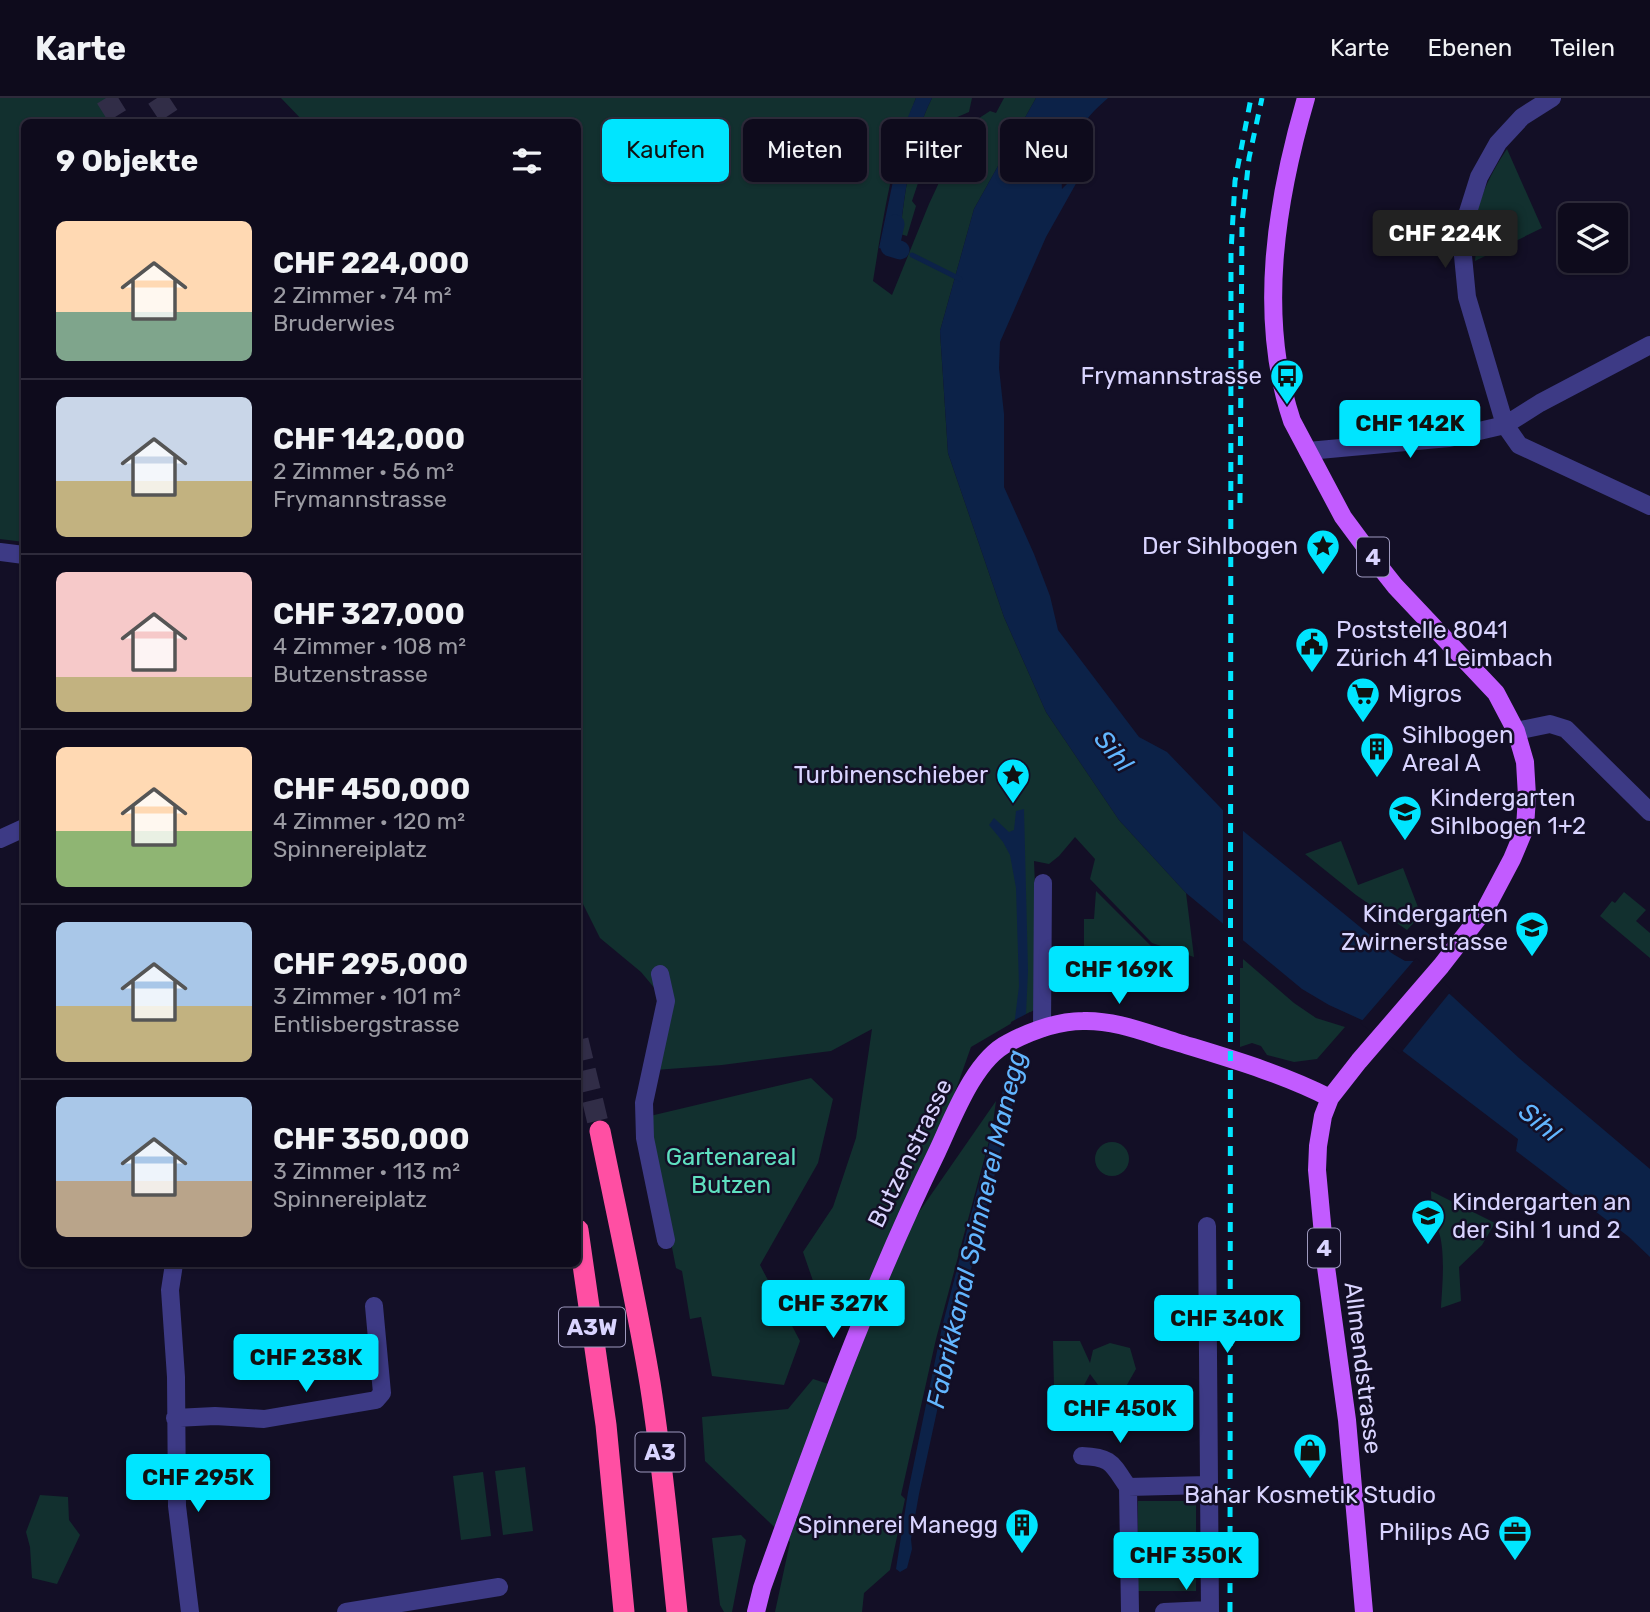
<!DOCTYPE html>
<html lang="de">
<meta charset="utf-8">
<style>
:root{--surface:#0e0b1c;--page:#171425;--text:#f1f3f6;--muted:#9b9ba3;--line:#2e2b3b;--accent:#00e5ff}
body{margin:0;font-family:Rubik,sans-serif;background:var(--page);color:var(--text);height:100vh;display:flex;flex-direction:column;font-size:26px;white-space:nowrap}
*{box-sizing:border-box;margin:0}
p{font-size:23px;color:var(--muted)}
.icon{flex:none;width:38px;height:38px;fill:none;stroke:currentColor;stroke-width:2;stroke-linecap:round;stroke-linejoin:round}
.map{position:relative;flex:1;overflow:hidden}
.drawer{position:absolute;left:21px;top:21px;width:560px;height:1148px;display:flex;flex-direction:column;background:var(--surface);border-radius:10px;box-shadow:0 2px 5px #0004,0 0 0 2px var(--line)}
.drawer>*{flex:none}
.hud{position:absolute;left:602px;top:21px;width:665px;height:63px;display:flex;gap:14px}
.tools{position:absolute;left:1558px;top:105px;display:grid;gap:14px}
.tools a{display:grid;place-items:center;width:70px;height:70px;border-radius:10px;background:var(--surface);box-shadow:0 2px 5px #0004,0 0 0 2px var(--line);font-size:35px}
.price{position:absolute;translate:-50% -60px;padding:0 16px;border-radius:7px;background:var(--accent);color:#111;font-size:23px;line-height:46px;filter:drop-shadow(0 2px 4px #0008)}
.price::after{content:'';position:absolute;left:50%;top:42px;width:21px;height:16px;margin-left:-10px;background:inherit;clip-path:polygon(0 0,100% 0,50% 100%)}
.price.current{background:#222;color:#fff}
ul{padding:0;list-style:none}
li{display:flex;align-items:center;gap:21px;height:175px;padding:0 35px}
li+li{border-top:2px solid var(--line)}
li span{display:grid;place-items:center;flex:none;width:196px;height:140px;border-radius:10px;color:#555}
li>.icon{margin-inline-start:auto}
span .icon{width:84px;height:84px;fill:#fffc;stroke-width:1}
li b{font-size:30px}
h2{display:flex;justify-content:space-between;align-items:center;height:84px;padding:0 35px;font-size:30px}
.tag{padding:0 24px;border-radius:10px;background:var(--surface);box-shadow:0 2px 5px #0004,0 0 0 2px var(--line);font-size:24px;line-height:63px}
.tag.current{background:var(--accent);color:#111}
header{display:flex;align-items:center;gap:42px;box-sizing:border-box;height:98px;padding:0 35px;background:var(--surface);border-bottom:2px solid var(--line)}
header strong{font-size:33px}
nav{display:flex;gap:38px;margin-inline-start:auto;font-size:24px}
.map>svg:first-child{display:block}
</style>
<header>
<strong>Karte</strong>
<nav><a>Karte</a><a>Ebenen</a><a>Teilen</a></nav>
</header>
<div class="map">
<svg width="1650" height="1514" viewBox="0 0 1650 1514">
<rect width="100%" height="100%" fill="#130f26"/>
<path fill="#12302f" d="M0,0h110l2,24h-88v420l-24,-3z
M281,0h635c-24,58 -33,122 -43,183l19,14 37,-91 28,-60 10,-18 23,-15 6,2 8,-15h32l-62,111 -34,122 8,122 56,164 42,95 73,108 67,73 8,64 -42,-14 -62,-64 5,-20 -20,-22 -16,19 -10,8 -15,-3 5,125 -5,24 -63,37 -17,48 -95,208 -39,-2 -17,-49 30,-45 23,-69 16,-109 -41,22 -109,14 -67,5 12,-67 -26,-31 -41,-34 -22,-44v-772h-274z
M932,0h40l-3,14 -21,9 -23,41 -13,39 4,5 -9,30 -7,-2c5,-43 12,-97 32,-136z
M1507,51l35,79 -67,33 2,-22 -5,-1c3,-32 17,-63 35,-89z
M1341,743l17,44 45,-17 18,47 -14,15 -51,-35 -51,-41z
M1096,793l83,83 -7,7 -88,-28v-34h10z
M1624,794l22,18 -10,11 14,12v25l-50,-42 12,-15 3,2z
M1243,861l51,44 22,15 29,9 -28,32 -23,3 -27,-7 -6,-9 -9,-3 -12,4v-79h3z
M811,980l22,21 -15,64 -58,102 40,76 -16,44 -72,-9 -11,-59 -11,2 -8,-48 -6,-3 -20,-103 -6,-49z
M996,1003l-4,29 -56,209 -35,156 4,4 -15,71 -26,23 -2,19h-87l15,-70 -85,-81 -3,-44 86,-8 25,-30 25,8 72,-162z
M1095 1061a17 17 0 1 1 34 0a17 17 0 1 1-34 0Z
M1431,1093l64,32 -13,22 -23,22 2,34 -20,7c1,-22 7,-73 -9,-88z
M1053,1243h27l10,22 3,-13 17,-7 20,5 6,21 -12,21 -10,6 -10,-3 -14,-19 -9,17 -18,5 -9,-8z
M525,1369l8,64 -30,4 -8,-64z
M483,1374l8,64 -30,4 -8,-64z
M40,1397l28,2 1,23 11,15 -23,49 -25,-6 -2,-31 -4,-15z
M1138,1403h58v90h-58z
M741,1437l5,5 -14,72h-8l-4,-7 -8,-67z"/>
<path fill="#0c2248" d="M916,0h16c-20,39 -27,93 -32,136h-4l-3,18 -14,-4 26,-124z
M1036,0h72c-27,23 -49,54 -46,91l25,-25 -41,73 -46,105 -1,26 5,46v73l30,67 16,42 8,34 81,107 28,15 75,78 151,124 12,7h9l105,97 131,111v88l-21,-20 -113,-86 2,-12 -156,-119 -33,-15 -27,-16 -116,-96 -67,-73 -73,-108 -42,-95 -56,-164 -8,-122 34,-122z
M1024,711l4,162 -4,86 -79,317 -26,120 -8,45 1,10 -5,19 -7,4 -4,-3 12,-77 34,-165 67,-260 10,-81 -3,-98 -6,-33 -7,-13 -14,-17 5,-7 15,14 5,-2 2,-19z"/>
<path fill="#130f26" d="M1223,707l20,20v119l-20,-16z
M1416,860l36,32 -52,64 -40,-31z
M1030,914l-2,40 -22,11 5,-41z"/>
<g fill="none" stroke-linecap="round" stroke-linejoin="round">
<path stroke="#0c2248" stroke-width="5" d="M912,157l48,24"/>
<path stroke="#0c2248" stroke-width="19" d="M895,126l-5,23 10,3"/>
<path stroke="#312d47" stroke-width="21" stroke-dasharray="21 10" stroke-linecap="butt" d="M106,0l15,24
M157,0l16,24
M578,942l22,91"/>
<path stroke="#3d3a85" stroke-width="18" d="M1552,0l-30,19 -24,26 -19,34 -11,35 -5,44 4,41 38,128 14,20 131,61
M1308,353l141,-13 56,-13 35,-22 110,-58
M0,454l24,3
M1516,633l34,-7 16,5 84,83
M0,741l24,-11
M660,876l6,27 -22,102 1,35 21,102
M1042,930l1,-145
M1207,1128l3,386
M174,1166l-4,26 6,87 1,129 13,106
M175,1320l40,-2 49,3 112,-19 6,-7 -8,-87
M1082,1358c30,1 30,8 46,31
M346,1514l153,-25
M1130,1514l-2,-125 80,-2
M1164,1514l45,-2"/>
<path stroke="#c25bff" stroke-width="18" d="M1306,0c-30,103 -49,219 -14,323l51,96 37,50 15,19 101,107 20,38 9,31 2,34 -2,32 -13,31 -26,49 -45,58 -82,95 -29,37 -7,18 -5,30 -1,24 9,97 21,153 17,192
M756,1514l6,-24c53,-148 106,-295 175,-436 16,-34 37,-92 71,-109 23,-12 49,-22 75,-22 32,-1 63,12 93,21 52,16 105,31 154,56"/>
<path stroke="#ff4fa3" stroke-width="21" d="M600,1033c17,84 36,168 50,252 12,76 19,153 27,229
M578,1132l28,195 18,187"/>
<path stroke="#00e5ff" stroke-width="5" stroke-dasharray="10 9" stroke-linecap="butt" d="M1240,405l2,-280 7,-65 13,-60
M1230,1514l1,-1360 4,-71 16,-83"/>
</g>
<defs>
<g id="bus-pin" transform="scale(1.75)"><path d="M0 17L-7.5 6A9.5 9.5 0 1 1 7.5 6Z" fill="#00e5ff" stroke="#130f26"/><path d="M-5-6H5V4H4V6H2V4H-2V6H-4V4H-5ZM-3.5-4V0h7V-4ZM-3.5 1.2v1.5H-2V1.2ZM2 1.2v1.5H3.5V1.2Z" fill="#111"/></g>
<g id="sight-pin" transform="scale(1.75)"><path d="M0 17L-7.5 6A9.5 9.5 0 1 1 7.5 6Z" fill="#00e5ff" stroke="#130f26"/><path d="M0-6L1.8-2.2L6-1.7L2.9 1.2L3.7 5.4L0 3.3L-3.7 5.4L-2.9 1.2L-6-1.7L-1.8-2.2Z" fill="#111"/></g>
<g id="civic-pin" transform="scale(1.75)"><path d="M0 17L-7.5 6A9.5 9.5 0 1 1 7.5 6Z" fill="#00e5ff" stroke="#130f26"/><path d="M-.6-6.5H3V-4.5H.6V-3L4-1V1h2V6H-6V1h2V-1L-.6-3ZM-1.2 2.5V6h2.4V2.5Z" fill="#111"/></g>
<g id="supermarket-pin" transform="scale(1.75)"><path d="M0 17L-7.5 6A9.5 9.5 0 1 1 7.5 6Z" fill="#00e5ff" stroke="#130f26"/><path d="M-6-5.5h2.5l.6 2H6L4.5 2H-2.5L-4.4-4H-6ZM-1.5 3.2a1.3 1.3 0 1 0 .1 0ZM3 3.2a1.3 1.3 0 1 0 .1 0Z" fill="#111"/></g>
<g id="building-pin" transform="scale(1.75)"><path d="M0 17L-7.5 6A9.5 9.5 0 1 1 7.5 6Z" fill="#00e5ff" stroke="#130f26"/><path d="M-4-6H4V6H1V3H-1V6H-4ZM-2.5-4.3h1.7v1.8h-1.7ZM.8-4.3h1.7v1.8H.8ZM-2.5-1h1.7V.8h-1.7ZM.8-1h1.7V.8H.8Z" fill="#111"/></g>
<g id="school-pin" transform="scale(1.75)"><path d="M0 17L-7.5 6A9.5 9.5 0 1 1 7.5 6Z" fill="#00e5ff" stroke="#130f26"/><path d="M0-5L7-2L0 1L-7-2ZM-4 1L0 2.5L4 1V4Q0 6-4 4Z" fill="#111"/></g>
<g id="shop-pin" transform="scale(1.75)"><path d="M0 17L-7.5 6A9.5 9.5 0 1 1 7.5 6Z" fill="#00e5ff" stroke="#130f26"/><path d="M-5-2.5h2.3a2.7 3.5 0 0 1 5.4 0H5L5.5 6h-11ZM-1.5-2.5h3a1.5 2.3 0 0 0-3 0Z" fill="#111"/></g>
<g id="office-pin" transform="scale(1.75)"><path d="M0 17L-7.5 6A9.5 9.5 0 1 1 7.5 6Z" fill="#00e5ff" stroke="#130f26"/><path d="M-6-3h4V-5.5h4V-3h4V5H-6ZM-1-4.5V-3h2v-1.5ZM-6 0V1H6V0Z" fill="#111"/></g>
</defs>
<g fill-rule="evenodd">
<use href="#bus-pin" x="1287" y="278"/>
<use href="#sight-pin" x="1323" y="448"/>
<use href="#civic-pin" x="1312" y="546"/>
<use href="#supermarket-pin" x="1363" y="596"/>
<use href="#building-pin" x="1377" y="651"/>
<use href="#sight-pin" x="1013" y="677"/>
<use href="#school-pin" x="1405" y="714"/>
<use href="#school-pin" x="1532" y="830"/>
<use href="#school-pin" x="1428" y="1118"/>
<use href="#shop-pin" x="1310" y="1352"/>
<use href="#building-pin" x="1022" y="1427"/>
<use href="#office-pin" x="1515" y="1434"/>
</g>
<g text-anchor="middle" stroke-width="5" stroke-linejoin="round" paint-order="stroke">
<g fill="#130f26" stroke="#9e99be" stroke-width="2">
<rect x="1357" y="439.5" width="32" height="39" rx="5"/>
<rect x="1308" y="1130.5" width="32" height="39" rx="5"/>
<rect x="559" y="1209.5" width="66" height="39" rx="5"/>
<rect x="635.5" y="1334.5" width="49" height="39" rx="5"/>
</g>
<g font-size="23" font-weight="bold" fill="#d9d4ff">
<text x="1373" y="467">4</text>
<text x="1324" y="1158">4</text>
<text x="592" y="1237">A3W</text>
<text x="660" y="1362">A3</text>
</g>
<g font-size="24" fill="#d9d4ff" stroke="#130f26" text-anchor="end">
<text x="1262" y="286">Frymannstrasse</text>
<text x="1298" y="456">Der Sihlbogen</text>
<text x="1336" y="540" text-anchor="start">Poststelle 8041<tspan x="1336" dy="28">Zürich 41 Leimbach</tspan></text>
<text x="1388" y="604" text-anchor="start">Migros</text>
<text x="1402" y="645" text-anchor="start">Sihlbogen<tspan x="1402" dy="28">Areal A</tspan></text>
<text x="988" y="685">Turbinenschieber</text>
<text x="1430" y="708" text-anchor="start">Kindergarten<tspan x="1430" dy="28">Sihlbogen 1+2</tspan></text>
<text x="1508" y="824">Kindergarten<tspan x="1508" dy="28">Zwirnerstrasse</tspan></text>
<text x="1452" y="1112" text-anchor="start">Kindergarten an<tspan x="1452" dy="28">der Sihl 1 und 2</tspan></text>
<text x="1310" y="1405" text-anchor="middle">Bahar Kosmetik Studio</text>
<text x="998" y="1435">Spinnerei Manegg</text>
<text x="1490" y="1442">Philips AG</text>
</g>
<g font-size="24" fill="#d9d4ff" stroke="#130f26">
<text transform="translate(910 1055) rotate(-64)" y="8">Butzenstrasse</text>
<text transform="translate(1363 1270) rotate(83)" y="8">Allmendstrasse</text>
</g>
<g font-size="24" fill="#5fe0c0" stroke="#130f26">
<text x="731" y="1067">Gartenareal<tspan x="731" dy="28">Butzen</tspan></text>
</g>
<g font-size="26" font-style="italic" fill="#62b6ff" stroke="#130f26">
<text transform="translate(1114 653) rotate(51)" y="9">Sihl</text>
<text transform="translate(1540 1024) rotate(40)" y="9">Sihl</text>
<text transform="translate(976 1131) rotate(-77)" y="9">Fabrikkanal Spinnerei Manegg</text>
</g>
</g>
</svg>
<div class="tools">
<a><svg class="icon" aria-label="layers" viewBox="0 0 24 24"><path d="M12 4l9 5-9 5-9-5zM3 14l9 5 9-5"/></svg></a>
</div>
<b class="price current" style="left:1445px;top:172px">CHF 224K</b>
<b class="price" style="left:1410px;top:362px">CHF 142K</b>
<b class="price" style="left:1119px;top:908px">CHF 169K</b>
<b class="price" style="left:833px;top:1242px">CHF 327K</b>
<b class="price" style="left:1227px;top:1257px">CHF 340K</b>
<b class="price" style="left:306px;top:1296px">CHF 238K</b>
<b class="price" style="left:1120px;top:1347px">CHF 450K</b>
<b class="price" style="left:198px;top:1416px">CHF 295K</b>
<b class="price" style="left:1186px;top:1494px">CHF 350K</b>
<div class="hud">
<a class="tag current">Kaufen</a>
<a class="tag">Mieten</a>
<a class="tag">Filter</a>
<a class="tag">Neu</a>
</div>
<section class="drawer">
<h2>9 Objekte<svg class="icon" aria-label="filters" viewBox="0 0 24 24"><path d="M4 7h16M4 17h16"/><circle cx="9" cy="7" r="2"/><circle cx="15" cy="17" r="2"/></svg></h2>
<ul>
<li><span style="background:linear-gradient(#ffd9b3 65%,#7fa58c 0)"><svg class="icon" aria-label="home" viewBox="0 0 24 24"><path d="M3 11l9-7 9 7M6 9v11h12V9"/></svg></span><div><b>CHF 224,000</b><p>2 Zimmer · 74 m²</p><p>Bruderwies</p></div></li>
<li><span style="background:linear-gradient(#c9d6e8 60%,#c2b280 0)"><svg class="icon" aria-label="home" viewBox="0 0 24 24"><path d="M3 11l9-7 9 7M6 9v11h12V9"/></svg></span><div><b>CHF 142,000</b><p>2 Zimmer · 56 m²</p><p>Frymannstrasse</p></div></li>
<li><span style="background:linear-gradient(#f6c9c9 75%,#c2b280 0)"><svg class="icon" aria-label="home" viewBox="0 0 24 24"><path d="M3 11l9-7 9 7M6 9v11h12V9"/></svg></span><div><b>CHF 327,000</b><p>4 Zimmer · 108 m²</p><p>Butzenstrasse</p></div></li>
<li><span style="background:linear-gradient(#ffd9b3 60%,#8fb573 0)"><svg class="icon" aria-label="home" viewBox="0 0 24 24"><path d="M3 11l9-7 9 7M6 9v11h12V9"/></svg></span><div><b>CHF 450,000</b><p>4 Zimmer · 120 m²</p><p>Spinnereiplatz</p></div></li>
<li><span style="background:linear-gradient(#a9c7e8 60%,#c2b280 0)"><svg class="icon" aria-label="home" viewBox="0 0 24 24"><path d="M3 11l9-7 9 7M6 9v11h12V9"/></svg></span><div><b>CHF 295,000</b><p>3 Zimmer · 101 m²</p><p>Entlisbergstrasse</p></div></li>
<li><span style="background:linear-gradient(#a9c7e8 60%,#b9a48a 0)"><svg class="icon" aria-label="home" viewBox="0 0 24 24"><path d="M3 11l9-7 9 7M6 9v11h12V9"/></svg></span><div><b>CHF 350,000</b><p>3 Zimmer · 113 m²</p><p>Spinnereiplatz</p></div></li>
</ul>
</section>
</div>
